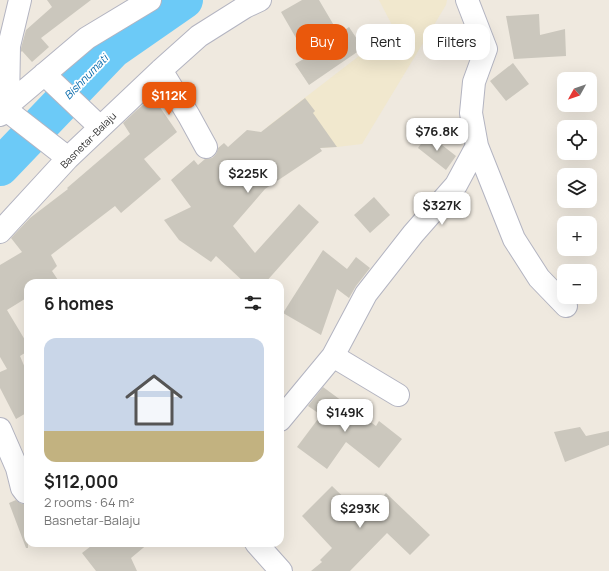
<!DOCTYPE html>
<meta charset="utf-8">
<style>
:root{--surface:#fff;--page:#f2f2f2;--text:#222;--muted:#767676;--accent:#ea580c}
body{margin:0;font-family:Manrope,sans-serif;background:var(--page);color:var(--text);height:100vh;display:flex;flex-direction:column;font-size:15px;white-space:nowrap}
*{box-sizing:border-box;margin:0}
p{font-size:13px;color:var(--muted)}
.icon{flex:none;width:22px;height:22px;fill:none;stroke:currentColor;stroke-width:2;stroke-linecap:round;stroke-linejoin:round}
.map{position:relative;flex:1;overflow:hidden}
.sheet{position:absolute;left:24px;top:279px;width:260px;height:268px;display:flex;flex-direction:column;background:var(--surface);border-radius:12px;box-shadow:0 4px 16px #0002}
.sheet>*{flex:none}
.hud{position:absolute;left:296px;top:24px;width:253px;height:36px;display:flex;gap:8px}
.needle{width:26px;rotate:230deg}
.fabs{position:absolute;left:557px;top:72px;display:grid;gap:8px}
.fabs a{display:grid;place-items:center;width:40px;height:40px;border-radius:8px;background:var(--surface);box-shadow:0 4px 16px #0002;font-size:20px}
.price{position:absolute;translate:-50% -34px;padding:0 9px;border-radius:8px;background:#fff;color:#222;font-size:13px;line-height:26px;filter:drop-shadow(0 1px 2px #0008)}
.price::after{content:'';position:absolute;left:50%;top:24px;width:12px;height:9px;margin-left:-6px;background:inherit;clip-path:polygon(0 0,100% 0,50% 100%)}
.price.current{background:var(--accent);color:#fff}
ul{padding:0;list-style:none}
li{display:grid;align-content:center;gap:8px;height:212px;padding:0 20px}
li span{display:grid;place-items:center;height:124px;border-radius:12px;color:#555}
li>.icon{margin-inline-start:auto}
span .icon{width:72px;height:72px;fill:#fffc;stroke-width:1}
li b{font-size:17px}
h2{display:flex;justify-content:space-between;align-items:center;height:48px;padding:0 20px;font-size:17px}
.pill{padding:0 14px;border-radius:12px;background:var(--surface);box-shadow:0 4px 16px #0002;font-size:14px;line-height:36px}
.pill.current{background:var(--accent);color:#fff}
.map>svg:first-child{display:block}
</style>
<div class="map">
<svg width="609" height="571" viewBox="0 0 609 571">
<rect width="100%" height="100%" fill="#efe9df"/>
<path fill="#f1e8ce" d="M379,0h68l-1,5 -84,139 -25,3 -60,3 -10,-23 127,-98z"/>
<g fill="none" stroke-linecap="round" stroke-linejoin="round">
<path stroke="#6ccaf7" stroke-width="38" d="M0,167l112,-117 72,-50"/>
</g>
<path fill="#cbc7bd" d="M47,0h44l-50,38 8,9 -17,15 -10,-11 -1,1v-4l5,-18 26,-23z
M302,0h17l20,34 10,-7 14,21 -54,37 -14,-21 12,-7 -26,-45z
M539,14l1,21 25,-6 1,27 -52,3 -8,-43z
M513,63l16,21 -23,17 -16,-20z
M153,97l24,35 -33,27 17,20 -40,34 -6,-7 -64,49 6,11 -5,5 8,12h-32v14l-21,13 21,35v6l-8,5 8,19v37l-12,7 -16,-31v-16l7,-3 -7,-12v-92l22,-13 -11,-14 19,-20 38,-29 -1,-1 63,-54 -7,-11 15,-14z
M305,98l10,13 -2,2 24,34 -17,1 2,3 -57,38 -32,37 22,27 44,-49 20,18 -54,61h-20l-29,-27 -5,6 -32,-22 -15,-20 27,-13 -20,-27 23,-20 4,5 7,-6 7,-1 4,-4 2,-6 6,-5 4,4 19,-17 14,2z
M428,134l28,22 -10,14 -28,-22z
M374,197l16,18 -20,18 -16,-18z
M323,250l24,19 9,-12 14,11 -14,18 -7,12 -12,-9 -16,46 -38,-22z
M323,387l53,39 3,-5 23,18 -23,29 -33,-26 -19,27 -30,-22 24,-32 -13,-9z
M580,427l6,9 23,-5v14l-44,17 -11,-30z
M332,486l32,31 22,-24 44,42 -20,20 -23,-22 -37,38h-39l11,-9 -2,-2 12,-12 -30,-32z
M16,500l6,4h6v44h-2l-17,-45z
M95,543h54l-18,15 6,13h-41l-14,-18z"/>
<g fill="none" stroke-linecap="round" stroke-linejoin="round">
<g stroke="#b3b4c1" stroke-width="24">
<path id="minor" d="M161,70l28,46 17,31
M44,74l56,53
M8,105l1,-59 11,-46
M5,109l63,49
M0,115l8,-10 79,-67 63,-38
M477,146l37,93 25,39 27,28
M0,232l68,-74 93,-88 38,-34 46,-29 15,-7
M333,356l65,39
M280,420l53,-64 33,-62 47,-60 43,-49 21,-39 -6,-33 3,-31 12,-33 -19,-49
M0,429l17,39 5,20 3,4 3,-1
M256,543l25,28"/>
</g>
<use href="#minor" stroke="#fff" stroke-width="22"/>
</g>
<g text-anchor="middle" stroke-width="3.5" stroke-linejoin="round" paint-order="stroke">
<g font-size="10" fill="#2d2d2d" stroke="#fff">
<text transform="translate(88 140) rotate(-45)" y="4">Basnetar-Balaju</text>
</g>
<g font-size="11" font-style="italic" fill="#0468aa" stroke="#fff">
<text transform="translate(86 77) rotate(-46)" y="4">Bishnumati</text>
</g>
</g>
</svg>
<div class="fabs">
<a><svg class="needle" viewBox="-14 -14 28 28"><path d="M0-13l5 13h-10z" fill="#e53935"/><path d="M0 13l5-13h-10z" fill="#767676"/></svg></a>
<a><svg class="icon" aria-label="locate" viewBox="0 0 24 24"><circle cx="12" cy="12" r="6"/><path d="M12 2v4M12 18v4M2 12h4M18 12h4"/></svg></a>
<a><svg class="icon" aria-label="layers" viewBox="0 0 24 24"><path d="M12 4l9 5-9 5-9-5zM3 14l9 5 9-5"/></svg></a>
<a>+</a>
<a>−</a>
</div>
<b class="price current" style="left:169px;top:116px">$112K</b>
<b class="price" style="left:437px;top:152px">$76.8K</b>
<b class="price" style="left:248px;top:194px">$225K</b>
<b class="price" style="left:442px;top:226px">$327K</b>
<b class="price" style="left:345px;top:433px">$149K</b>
<b class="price" style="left:360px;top:529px">$293K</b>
<div class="hud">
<a class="pill current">Buy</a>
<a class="pill">Rent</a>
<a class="pill">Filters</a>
</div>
<section class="sheet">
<h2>6 homes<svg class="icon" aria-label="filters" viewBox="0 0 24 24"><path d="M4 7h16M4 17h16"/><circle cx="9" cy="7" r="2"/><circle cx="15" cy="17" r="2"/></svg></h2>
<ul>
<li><span style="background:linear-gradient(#c9d6e8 75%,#c2b280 0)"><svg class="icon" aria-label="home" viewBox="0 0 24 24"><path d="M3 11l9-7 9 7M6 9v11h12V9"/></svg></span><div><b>$112,000</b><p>2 rooms · 64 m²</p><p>Basnetar-Balaju</p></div></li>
</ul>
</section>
</div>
